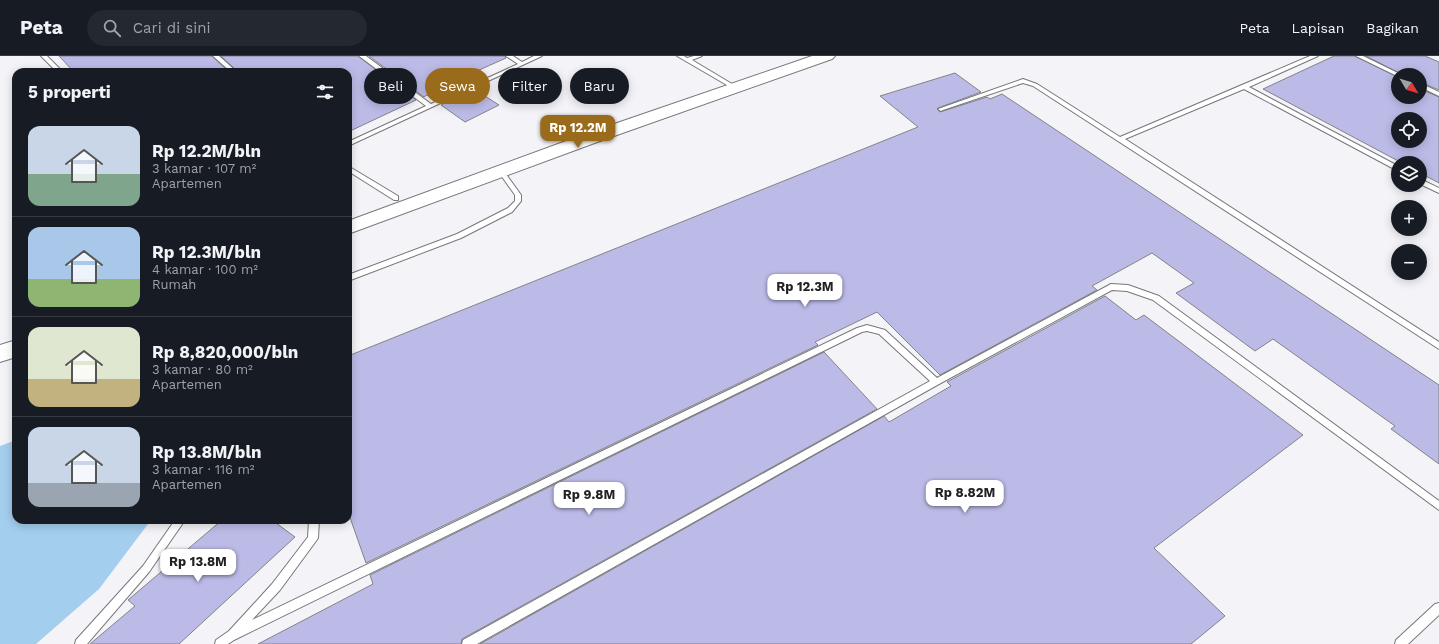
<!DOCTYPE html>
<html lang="id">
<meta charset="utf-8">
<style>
:root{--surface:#171b24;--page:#242831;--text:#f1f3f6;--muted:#9ea1a6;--line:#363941;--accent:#996b1b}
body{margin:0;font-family:"Work Sans",sans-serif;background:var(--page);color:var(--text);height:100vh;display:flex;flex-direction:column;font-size:15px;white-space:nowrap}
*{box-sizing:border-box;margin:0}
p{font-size:13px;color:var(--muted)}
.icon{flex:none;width:22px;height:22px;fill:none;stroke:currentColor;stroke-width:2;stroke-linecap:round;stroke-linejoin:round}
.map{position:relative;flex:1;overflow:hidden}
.panel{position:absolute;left:12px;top:12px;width:340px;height:456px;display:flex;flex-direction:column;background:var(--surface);border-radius:12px;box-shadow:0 2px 10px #0003}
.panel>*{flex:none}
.banner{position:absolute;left:364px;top:12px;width:380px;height:36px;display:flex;gap:8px}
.needle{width:26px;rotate:128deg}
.controls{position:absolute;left:1391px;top:12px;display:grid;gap:8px}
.controls a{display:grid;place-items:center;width:36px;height:36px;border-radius:50%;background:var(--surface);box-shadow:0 2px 10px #0003;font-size:20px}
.price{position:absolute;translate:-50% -34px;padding:0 9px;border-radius:8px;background:#fff;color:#222;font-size:13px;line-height:26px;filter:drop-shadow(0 1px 2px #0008)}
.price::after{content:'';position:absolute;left:50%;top:24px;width:12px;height:9px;margin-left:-6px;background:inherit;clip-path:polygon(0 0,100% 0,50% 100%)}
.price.current{background:var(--accent);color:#fff}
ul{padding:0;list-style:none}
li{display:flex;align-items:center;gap:12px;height:100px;padding:0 16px}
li+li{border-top:1px solid var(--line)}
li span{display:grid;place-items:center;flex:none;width:112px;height:80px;border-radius:12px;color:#555}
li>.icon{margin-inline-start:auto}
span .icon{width:48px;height:48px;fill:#fffc;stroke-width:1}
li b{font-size:17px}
h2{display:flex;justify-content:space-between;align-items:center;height:48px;padding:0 16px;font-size:17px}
.tag{padding:0 14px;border-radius:18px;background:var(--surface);box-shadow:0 2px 10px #0003;font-size:14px;line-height:36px}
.tag.current{background:var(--accent);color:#fff}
header{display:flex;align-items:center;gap:24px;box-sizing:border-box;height:56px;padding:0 20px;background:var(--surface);border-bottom:1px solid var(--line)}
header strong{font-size:19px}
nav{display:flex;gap:22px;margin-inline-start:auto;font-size:14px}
.search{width:280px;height:36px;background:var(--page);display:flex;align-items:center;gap:10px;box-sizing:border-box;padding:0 14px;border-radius:22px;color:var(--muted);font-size:15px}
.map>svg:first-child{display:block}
</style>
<header>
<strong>Peta</strong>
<div class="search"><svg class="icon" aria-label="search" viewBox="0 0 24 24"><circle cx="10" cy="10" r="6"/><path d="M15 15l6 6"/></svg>Cari di sini</div>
<nav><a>Peta</a><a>Lapisan</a><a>Bagikan</a></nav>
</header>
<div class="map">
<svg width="1439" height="588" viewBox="0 0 1439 588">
<rect width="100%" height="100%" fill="#f4f4f8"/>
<path fill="#a3ceed" d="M16,384v80h135l-52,69 -63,55h-36v-198z"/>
<path fill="#bcbbe8" stroke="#828287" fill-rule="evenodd" d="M59,0h153l17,16h-155z
M221,0h137l58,44 -68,32v-60h-110z
M369,0h136l1,2 -47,21 9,6 -33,16 -8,-6 -3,2z
M1334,0h21l43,21v20h22v-8l19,8v86l-19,-10v-10h-18l-139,-74zM1398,63h22v22h-22z
M1366,0h59l14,6v28l-19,-8v-7h-17z
M955,17l26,19 -43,16 -1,1 3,3 47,-15 3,2 12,-5 437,291v79l-48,-35 4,-3 -122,-87 -18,12 -79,-58 18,-10 -42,-30 -60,33 5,4 -157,85 -63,-63 -62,30 3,3 -452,218 -18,-51v-156l570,-229 -38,-31z
M474,33l25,16 -34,17 -24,-17z
M1105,240l31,24 8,-5 159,120 -149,113 71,68 -34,28h-711l404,-228 5,6 62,-36 -4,-4z
M824,296l53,57 -415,230 -1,5h-203l115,-60 -3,-9z
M222,464h50l23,17 -116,107h-89l45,-38 -7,-6z"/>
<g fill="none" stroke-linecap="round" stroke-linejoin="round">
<g stroke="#77777b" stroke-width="2">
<path id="lane" d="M41,0h6l16,16h-6z
M213,0h6l18,16h-6z
M359,0h7l65,48 87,-40 -12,-8h7l9,6 12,-6h8l-194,90v-4l78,-36z
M677,0h7l3,2 7,-2h8l-10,4 45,27 -5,1z
M1310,0h8l-69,31 149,79v5l-154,-82 -119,50 314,203v7l-406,-263 -10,-3 -80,27 -2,1 -3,-2 85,-30 14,5 83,53z
M1356,0h7l39,19 -5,1z
M1420,27l19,9v4l-19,-9z
M348,110l50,30v4h-4l-46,-29z
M501,113l2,1 18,25v6l-9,11 -51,26 -113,43v-6l109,-41 51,-26 7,-7v-6l-17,-24z
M1420,123l19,9v5l-19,-9z
M1111,228l17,1 31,11 280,205v9l-286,-210 -26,-9 -15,-1 -173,94 -462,260h-15l1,-4 467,-259 -51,-47 -12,-3 -5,1 -628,308 -6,4h-13l1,-4 13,-9 43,-47 36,-47 1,-17h10l-1,18 -2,3 -36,49 -28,30 605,-292 10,-3 18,5 52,48z
M175,464h10l-36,52 -62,72h-12l1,-4 67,-74z
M1439,547v12l-31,29h-13l1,-4 39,-36z"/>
</g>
<g stroke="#77777b" stroke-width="2">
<path id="secondary" d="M812,0h23l-3,3 -232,82 -252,93v-13l240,-88z
M16,284v17l-16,5v-17z"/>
</g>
<use href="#lane" fill="#fff" fill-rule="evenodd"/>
<use href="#secondary" fill="#fff" fill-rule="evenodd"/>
</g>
</svg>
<div class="controls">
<a><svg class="needle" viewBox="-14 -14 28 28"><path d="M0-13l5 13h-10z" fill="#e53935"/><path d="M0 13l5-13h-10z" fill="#9ea1a6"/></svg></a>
<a><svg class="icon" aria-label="locate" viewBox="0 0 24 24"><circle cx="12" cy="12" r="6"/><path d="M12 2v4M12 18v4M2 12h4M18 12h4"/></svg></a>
<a><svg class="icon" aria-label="layers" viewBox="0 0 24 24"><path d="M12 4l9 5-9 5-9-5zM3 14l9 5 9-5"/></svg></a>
<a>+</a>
<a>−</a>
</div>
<b class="price current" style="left:578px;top:93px">Rp 12.2M</b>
<b class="price" style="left:805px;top:252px">Rp 12.3M</b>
<b class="price" style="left:965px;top:458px">Rp 8.82M</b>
<b class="price" style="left:589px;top:460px">Rp 9.8M</b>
<b class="price" style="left:198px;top:527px">Rp 13.8M</b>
<div class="banner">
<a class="tag">Beli</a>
<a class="tag current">Sewa</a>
<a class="tag">Filter</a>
<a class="tag">Baru</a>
</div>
<section class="panel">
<h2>5 properti<svg class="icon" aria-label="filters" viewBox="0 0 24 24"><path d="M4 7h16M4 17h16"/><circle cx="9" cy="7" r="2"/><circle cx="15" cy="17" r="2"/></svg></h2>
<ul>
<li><span style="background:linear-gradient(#c9d6e8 60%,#7fa58c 0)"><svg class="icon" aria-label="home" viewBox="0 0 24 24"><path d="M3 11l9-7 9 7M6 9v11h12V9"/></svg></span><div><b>Rp 12.2M/bln</b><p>3 kamar · 107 m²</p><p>Apartemen</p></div></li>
<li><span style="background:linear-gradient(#a9c7e8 65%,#8fb573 0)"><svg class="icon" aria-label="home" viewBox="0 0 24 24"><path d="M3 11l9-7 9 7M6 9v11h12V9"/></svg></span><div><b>Rp 12.3M/bln</b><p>4 kamar · 100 m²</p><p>Rumah</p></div></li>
<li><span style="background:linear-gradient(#dfe7d0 65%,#c2b280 0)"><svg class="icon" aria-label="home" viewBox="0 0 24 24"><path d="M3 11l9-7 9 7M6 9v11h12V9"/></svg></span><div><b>Rp 8,820,000/bln</b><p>3 kamar · 80 m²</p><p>Apartemen</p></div></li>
<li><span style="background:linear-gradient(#c9d6e8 70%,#9aa5b1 0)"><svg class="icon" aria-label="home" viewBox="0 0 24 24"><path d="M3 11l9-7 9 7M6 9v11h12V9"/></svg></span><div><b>Rp 13.8M/bln</b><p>3 kamar · 116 m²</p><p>Apartemen</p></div></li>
</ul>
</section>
</div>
